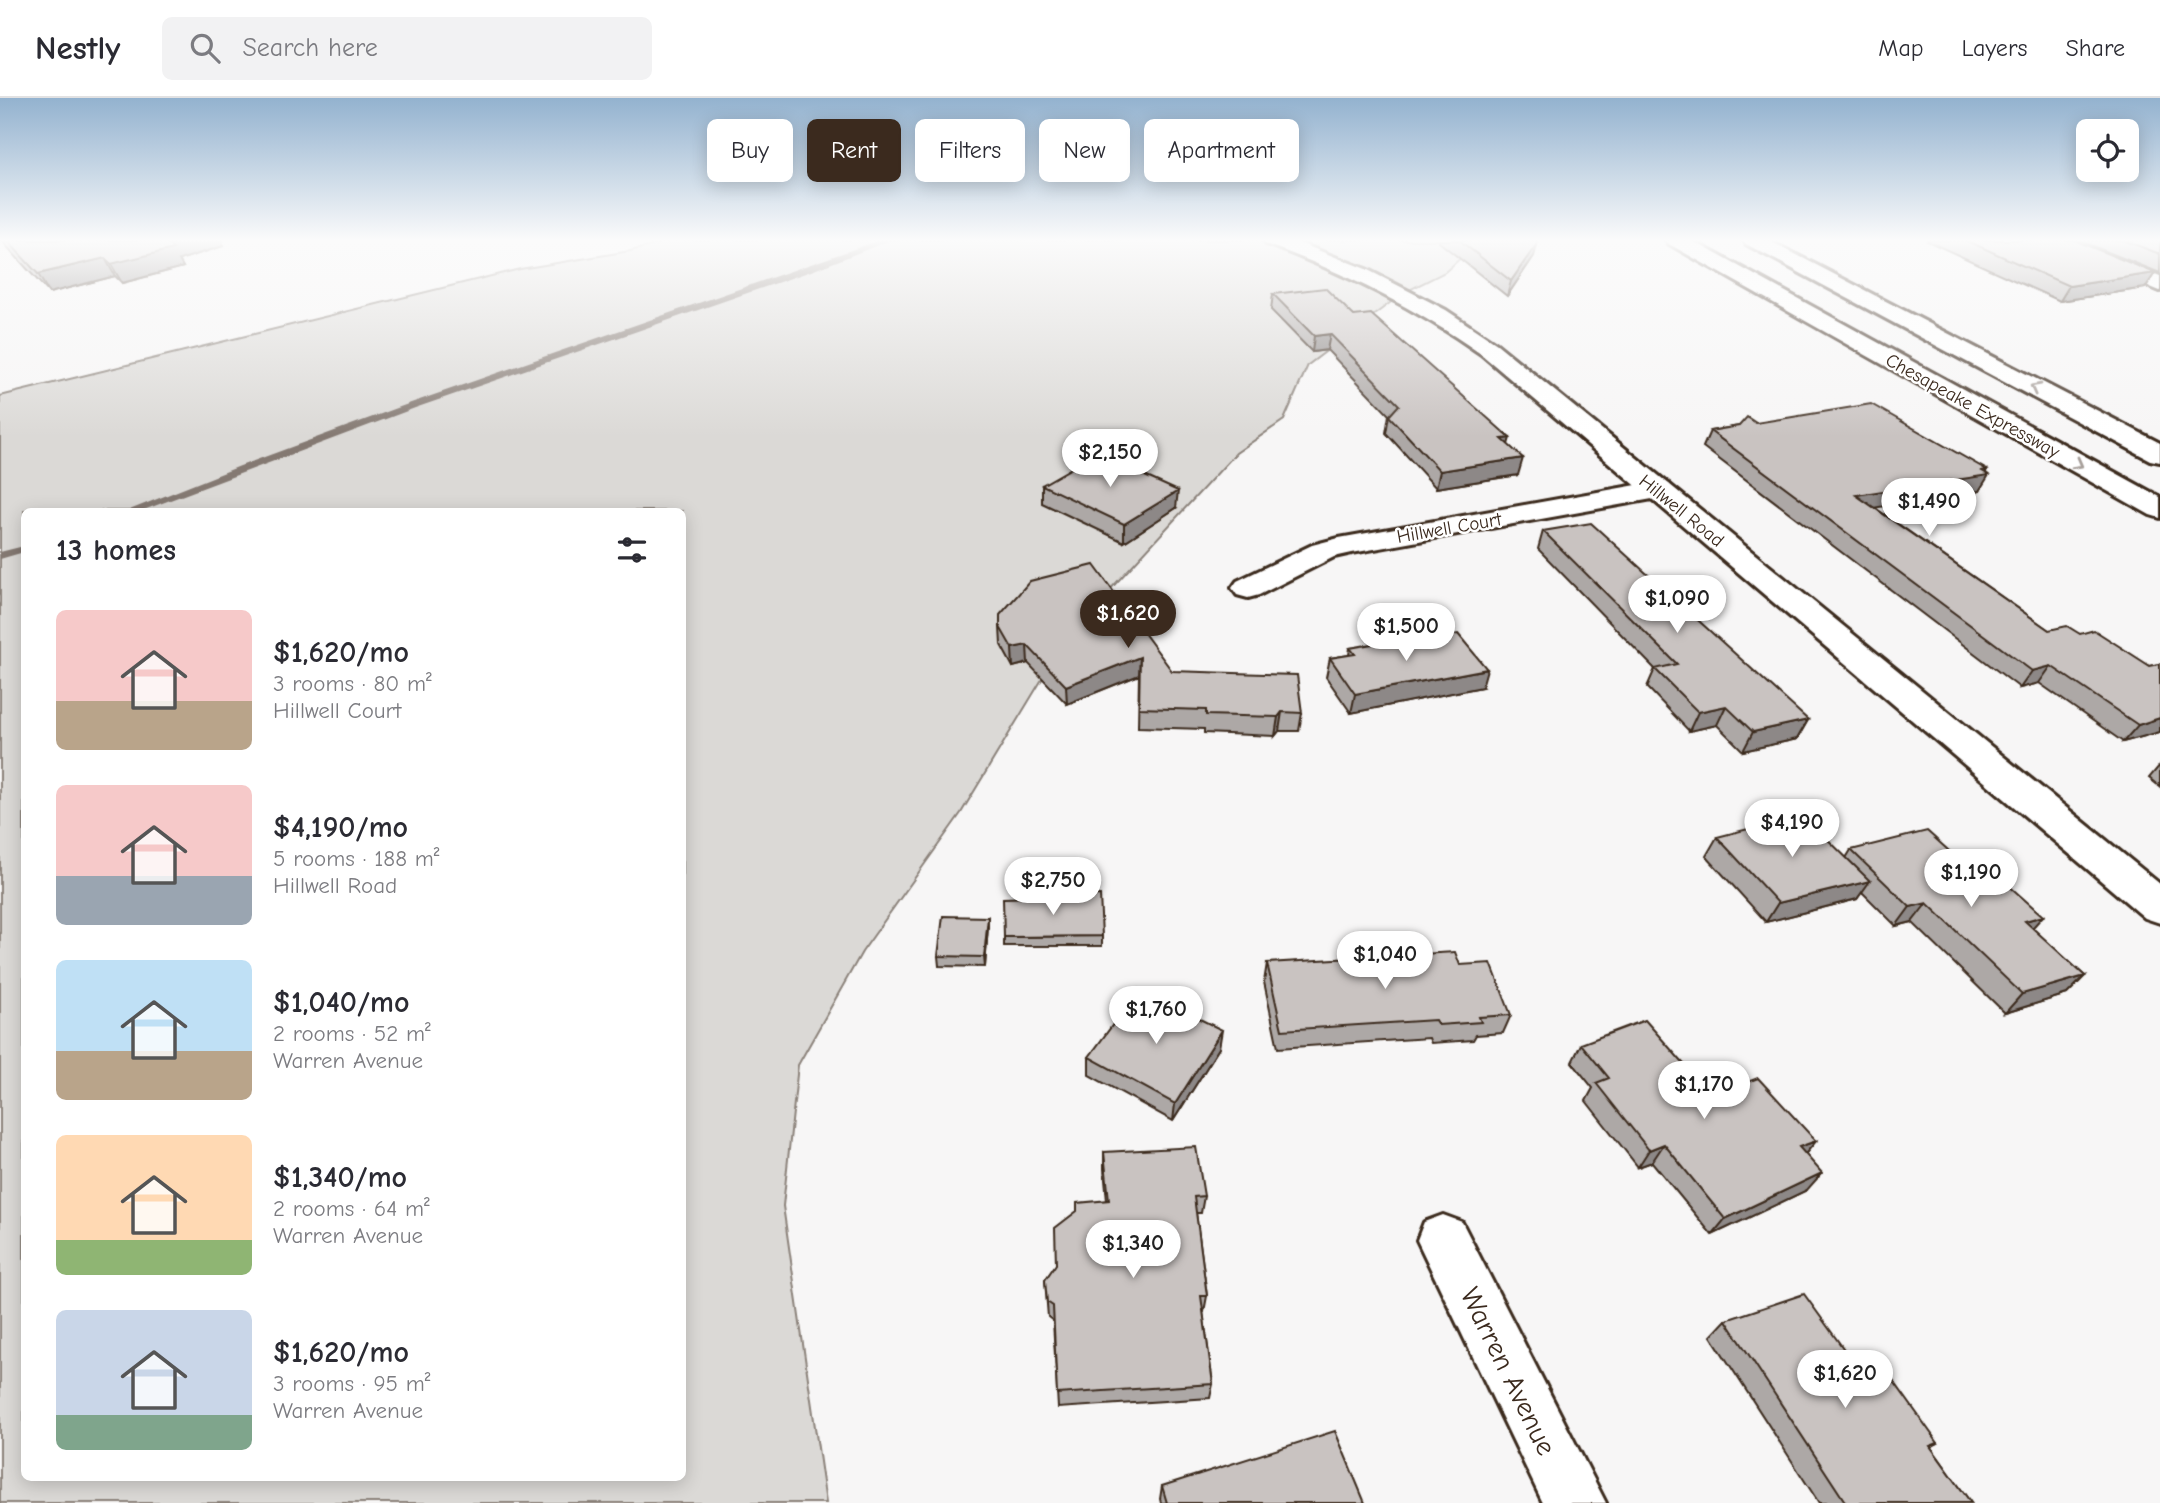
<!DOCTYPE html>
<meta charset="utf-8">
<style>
:root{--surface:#fff;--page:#f2f2f3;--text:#2b2b33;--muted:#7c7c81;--line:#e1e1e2;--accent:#3b2a1e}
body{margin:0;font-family:"Comic Neue",sans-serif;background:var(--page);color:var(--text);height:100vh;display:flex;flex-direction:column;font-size:26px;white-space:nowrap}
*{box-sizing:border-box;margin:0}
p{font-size:23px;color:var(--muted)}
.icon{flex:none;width:38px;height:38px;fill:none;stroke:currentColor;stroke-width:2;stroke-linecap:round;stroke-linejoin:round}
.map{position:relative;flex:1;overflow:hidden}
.side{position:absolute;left:21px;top:410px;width:665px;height:973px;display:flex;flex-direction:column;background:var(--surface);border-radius:10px;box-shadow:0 4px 18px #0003}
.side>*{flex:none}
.banner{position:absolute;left:707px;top:21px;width:665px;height:63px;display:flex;gap:14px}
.controls{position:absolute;left:2076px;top:21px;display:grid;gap:14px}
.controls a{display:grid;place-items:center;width:63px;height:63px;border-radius:10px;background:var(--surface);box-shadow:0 4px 18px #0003;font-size:35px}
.price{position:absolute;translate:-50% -60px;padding:0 16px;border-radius:24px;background:#fff;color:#222;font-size:23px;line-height:46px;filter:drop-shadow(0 2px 4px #0008)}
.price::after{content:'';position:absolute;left:50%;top:42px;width:21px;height:16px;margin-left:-10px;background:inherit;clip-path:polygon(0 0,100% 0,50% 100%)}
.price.active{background:var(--accent);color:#fff}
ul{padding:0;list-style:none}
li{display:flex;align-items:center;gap:21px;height:175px;padding:0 35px}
li span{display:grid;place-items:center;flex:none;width:196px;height:140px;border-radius:10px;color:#555}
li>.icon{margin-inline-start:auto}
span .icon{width:84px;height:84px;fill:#fffc;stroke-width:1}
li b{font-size:30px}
h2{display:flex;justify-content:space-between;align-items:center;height:84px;padding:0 35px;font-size:30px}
.pill{padding:0 24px;border-radius:10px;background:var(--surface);box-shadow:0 4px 18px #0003;font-size:24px;line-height:63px}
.pill.active{background:var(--accent);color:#fff}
header{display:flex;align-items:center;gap:42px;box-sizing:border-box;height:98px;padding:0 35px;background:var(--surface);border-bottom:2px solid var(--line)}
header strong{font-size:33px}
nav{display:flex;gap:38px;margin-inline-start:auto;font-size:24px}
.search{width:490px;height:63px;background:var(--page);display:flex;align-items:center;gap:18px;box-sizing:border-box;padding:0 24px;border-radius:10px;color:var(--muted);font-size:26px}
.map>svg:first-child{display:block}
</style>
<header>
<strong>Nestly</strong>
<div class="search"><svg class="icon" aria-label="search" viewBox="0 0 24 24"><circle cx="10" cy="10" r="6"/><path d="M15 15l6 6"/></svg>Search here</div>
<nav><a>Map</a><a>Layers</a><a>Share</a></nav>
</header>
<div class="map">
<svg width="2160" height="1405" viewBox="0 0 2160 1405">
<rect width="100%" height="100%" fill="#f7f6f6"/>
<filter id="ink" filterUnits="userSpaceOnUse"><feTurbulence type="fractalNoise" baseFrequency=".0143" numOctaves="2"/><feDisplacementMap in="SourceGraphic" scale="14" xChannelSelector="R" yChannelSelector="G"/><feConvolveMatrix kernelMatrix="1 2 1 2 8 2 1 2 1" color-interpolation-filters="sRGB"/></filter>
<g filter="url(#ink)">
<path fill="#dbd9d6" stroke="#8b827a" stroke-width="2" fill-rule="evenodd" d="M675,142h806l-36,32 -42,21 -95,72 -24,55 -48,33 -166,180 -109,180 -99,139 -64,113 -15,141 43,297h-826v-1107l520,-127 110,-18zM24,413h658v966h-658z"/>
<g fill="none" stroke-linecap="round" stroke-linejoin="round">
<path fill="#847972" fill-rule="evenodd" d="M880,142h11l-77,30 -399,138 -274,103h-14l113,-45 168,-62z
M24,448v6l-24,7v-7z"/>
<g stroke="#3b2a1e" stroke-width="6">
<path id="minor" d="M2044,142h28l88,36v15l-113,-47z
M1659,383l10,3 4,6 -4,6 -317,57 -18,4 -75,38 -11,3 -11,-3 -5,-7 5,-7 75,-36 27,-7z
M1443,1117l19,7 144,281h-63l-126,-263 7,-18z"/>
</g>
<g stroke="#3b2a1e" stroke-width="6">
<path id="tertiary" d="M1263,142h29l74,29 80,41 51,34 663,540v39l-15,-5 -664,-564c-67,-47 -138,-82 -215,-110z"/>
</g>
<g stroke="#3b2a1e" stroke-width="6">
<path id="motorway" d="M1666,142h25l469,257v21l-10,-3 -481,-271z
M1743,142h25l392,203v19l-10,-2 -404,-216z"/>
</g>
<use href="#minor" fill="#fff" fill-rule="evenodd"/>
<use href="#tertiary" fill="#fff" fill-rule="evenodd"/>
<use href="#motorway" fill="#fff" fill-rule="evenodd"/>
</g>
<path fill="#ada8a6" stroke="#3b2a1e" stroke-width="2" d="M1,142h221l1,6 -44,14 4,7 -61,16 -7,-7 -66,17z
M1440,142h96l-2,16 -27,40 -68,-54z
M1928,142h146l81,33 -10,15 -85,13 -133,-60z
M2078,142h82v33z
M1273,196l81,22 154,129 10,30 -82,13 -50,-55 3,-18 -62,-65 -15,2 -41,-42z
M1756,325l230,50 -7,18 -105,16 175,123 31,4 70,32 10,-2v68l-37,10 -84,-59 -19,5 -317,-241 7,-16z
M1042,387l134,23 -52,34 -82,-39z
M1543,433l265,189 -11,19 -54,12 -26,-26 -28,6 -42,-44 8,-18 -117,-120z
M1000,529l172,44 130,42 -3,18h-20l-4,5 -71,-3v-4l-66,-2 1,-52 -72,29 -39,-41 -15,4 -12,-22z
M1409,545l73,44 -131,26 -25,-36 4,-19 19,-3 1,-7z
M2160,667v22l-11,-9z
M1717,739l129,21 5,-8 181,78 53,48 -18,18 -62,19 -93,-91 -16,4 -34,-34 -5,7 -91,23 -60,-66z
M988,819v9l-3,41 -46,-1 -1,-10z
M1102,838v10h-98v-9z
M1267,865l193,2 51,50 -8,18 -27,2 -3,5 -42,3 -2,-5 -151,10 -14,-66z
M1581,946l131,52 104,45 -11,13 2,36 -95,45 -60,-73 -14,5 -52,-66 7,-13 -21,-26z
M1219,950l-46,73 -84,-46v-18z
M1104,1054l100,44 -3,17h-5l11,83 -3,16h-1l10,72 -3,14 -152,10 -5,-87 -5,-4 -3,-37 11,-15 51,-64 -3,-32z
M1726,1222l138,57 74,66 -7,4 40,56h-152l-108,-167z
M1162,1388l203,17h-204l-1,-4z"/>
<path fill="#8d8887" stroke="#3b2a1e" stroke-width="2" d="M178,142h44l1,6 -44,14 4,7 -61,16 -11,-19z
M1538,144l-4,14 -27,40 4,-15z
M105,160l10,18 -66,17 -11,-19z
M2155,175l-10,15 -85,13 9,-15z
M1330,236l-3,16 -15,2 2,-16z
M1510,340l-5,17 -3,-16z
M1523,360l-5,17 -82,13 4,-17z
M1987,372l-3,5h5l-10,16 -131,21 8,-17z
M1178,393l-2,17 -52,34v-18z
M1027,547l1,18 -15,4 -1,-19z
M1140,559l-1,18 -72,29 -1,-18z
M2051,568l-12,17 -19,5 12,-17z
M1487,571l-5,18 -131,26 4,-19z
M1726,608l-9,19 -28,6 9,-19z
M1282,614l-3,19 -4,5 3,-19z
M2160,620v14l-37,10 15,-17z
M1808,622l-11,19 -54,12 10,-19z
M1870,783l-13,18 -91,23 12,-19z
M1927,805l-15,19 -16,4 14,-19z
M2043,818l-16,18 -2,-13z
M988,819v9l-3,41 -1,-10z
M2085,878l-18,18 -62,19 17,-19z
M1222,932l-3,18 -46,73 2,-17z
M1816,1043l-14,17 -3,-11z
M1664,1046l-12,18 -14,5 11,-17z
M1822,1075l-15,17 -95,45 13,-16z"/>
<path fill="#c9c3c1" stroke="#3b2a1e" stroke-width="2" d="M7,142h171l-11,3 6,6 -62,15 -6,-6 -67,16z
M1459,142h77l2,2 -27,39z
M1965,142h109l81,33 -86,13z
M2123,142h37v14z
M1325,190l29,28 17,-2 139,124 -8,1 21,19 -83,13 -51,-55 10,-11 -69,-71 -16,2 -41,-42z
M1871,306l116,66 -5,1 7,4 -133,20 193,135 18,-4 13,8 14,-4 56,36 10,-2v54l-22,7 -87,-59 -19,5 -322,-240 29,-5 8,-9 9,6z
M1096,356l82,37 -54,33 -82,-39z
M1591,425l217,197 -55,12 -27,-26 -28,6 -43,-43 22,-5 -134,-133z
M1094,467l78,106 125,4 5,38 -20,-1 -4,5 -72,-2v-5l-67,-2 1,-51 -74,29 -39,-41 -15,3 -12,-21v-12l30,-34z
M1458,536l29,35 -132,25 -25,-36 25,-4 -5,-6 55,-10 4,5z
M1803,717l67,66 -92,22 -61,-66z
M1927,733l53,48 17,-4 46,41 -18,5 60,55 -63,18 -95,-91 -17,4 -59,-57z
M1100,797l2,41 -98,1 -1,-39z
M943,818l45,1 -4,40 -46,-1z
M1455,854l5,13 31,-2 20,52 -32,2 2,5 -43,3 -3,-5 -153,10 -15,-67z
M1139,891l83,41 -47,74 -86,-47z
M1645,922l67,76 46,-18 58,63 -17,6 23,26 -97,46 -61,-75 -15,6 -53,-67 13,-5 -28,-34z
M1196,1049l8,49 -10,1 13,99h-6l12,88 -156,10 -4,-88 -6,-4 -2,-22 11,-16 -1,-36 22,-17v-8l32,-3 -5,-48z
M1804,1196l60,83 21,-8 53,74 -8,3 41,57h-125l-120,-183z
M1335,1333l30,72h-198l-5,-17z"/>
<defs><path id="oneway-chevron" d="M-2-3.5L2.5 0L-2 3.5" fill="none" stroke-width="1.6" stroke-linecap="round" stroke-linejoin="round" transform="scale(1.75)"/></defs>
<g stroke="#a79f9a">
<use href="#oneway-chevron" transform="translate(2035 290) rotate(-152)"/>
<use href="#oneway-chevron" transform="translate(2078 366) rotate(29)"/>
</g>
</g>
<linearGradient id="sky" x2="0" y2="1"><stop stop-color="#93b2cf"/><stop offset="0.42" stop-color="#fbfbfb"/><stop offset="1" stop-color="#fbfbfb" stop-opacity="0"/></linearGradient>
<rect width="2160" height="339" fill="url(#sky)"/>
<g text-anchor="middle" stroke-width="5" stroke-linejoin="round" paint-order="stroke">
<g font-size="19" fill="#3b2a1e" stroke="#fff">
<text transform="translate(1973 307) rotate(29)" y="7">Chesapeake Expressway</text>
<text transform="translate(1682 412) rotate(39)" y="7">Hillwell Road</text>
<text transform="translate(1449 429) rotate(-10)" y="7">Hillwell Court</text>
</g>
<g font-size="28" fill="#3b2a1e" stroke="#fff">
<text transform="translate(1509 1273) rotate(64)" y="10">Warren Avenue</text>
</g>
</g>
</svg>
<div class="controls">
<a><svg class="icon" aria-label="locate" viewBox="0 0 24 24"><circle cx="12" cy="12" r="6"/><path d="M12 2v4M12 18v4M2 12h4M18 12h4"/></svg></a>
</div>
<b class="price" style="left:1110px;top:391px">$2,150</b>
<b class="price" style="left:1929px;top:440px">$1,490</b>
<b class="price" style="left:1677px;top:537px">$1,090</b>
<b class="price active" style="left:1128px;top:552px">$1,620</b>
<b class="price" style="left:1406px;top:565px">$1,500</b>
<b class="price" style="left:1792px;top:761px">$4,190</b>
<b class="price" style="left:1971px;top:811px">$1,190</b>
<b class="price" style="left:1053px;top:819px">$2,750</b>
<b class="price" style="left:1385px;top:893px">$1,040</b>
<b class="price" style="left:1156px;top:948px">$1,760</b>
<b class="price" style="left:1704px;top:1023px">$1,170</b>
<b class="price" style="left:1133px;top:1182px">$1,340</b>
<b class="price" style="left:1845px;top:1312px">$1,620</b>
<div class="banner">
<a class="pill">Buy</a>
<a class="pill active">Rent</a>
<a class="pill">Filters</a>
<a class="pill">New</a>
<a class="pill">Apartment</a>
</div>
<section class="side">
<h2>13 homes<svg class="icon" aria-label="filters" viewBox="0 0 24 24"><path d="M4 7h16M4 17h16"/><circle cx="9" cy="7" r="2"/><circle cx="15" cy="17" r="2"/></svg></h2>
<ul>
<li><span style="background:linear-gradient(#f6c9c9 65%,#b9a48a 0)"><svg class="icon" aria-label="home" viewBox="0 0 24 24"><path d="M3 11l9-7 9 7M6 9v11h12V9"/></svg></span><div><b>$1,620/mo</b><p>3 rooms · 80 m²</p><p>Hillwell Court</p></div></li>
<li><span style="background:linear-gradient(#f6c9c9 65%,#9aa5b1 0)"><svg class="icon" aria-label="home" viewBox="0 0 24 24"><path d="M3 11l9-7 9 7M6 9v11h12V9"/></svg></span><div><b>$4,190/mo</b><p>5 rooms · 188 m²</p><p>Hillwell Road</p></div></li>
<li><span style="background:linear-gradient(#bfe0f5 65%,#b9a48a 0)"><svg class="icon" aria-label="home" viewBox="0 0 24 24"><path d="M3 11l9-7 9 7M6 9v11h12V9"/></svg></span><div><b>$1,040/mo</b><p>2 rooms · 52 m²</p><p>Warren Avenue</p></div></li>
<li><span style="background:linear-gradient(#ffd9b3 75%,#8fb573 0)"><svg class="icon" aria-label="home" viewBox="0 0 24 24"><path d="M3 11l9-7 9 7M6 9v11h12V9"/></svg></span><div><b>$1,340/mo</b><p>2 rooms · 64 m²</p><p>Warren Avenue</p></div></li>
<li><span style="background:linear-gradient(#c9d6e8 75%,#7fa58c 0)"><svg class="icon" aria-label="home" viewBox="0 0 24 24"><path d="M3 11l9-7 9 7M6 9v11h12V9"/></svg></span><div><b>$1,620/mo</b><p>3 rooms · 95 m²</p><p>Warren Avenue</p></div></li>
</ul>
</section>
</div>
